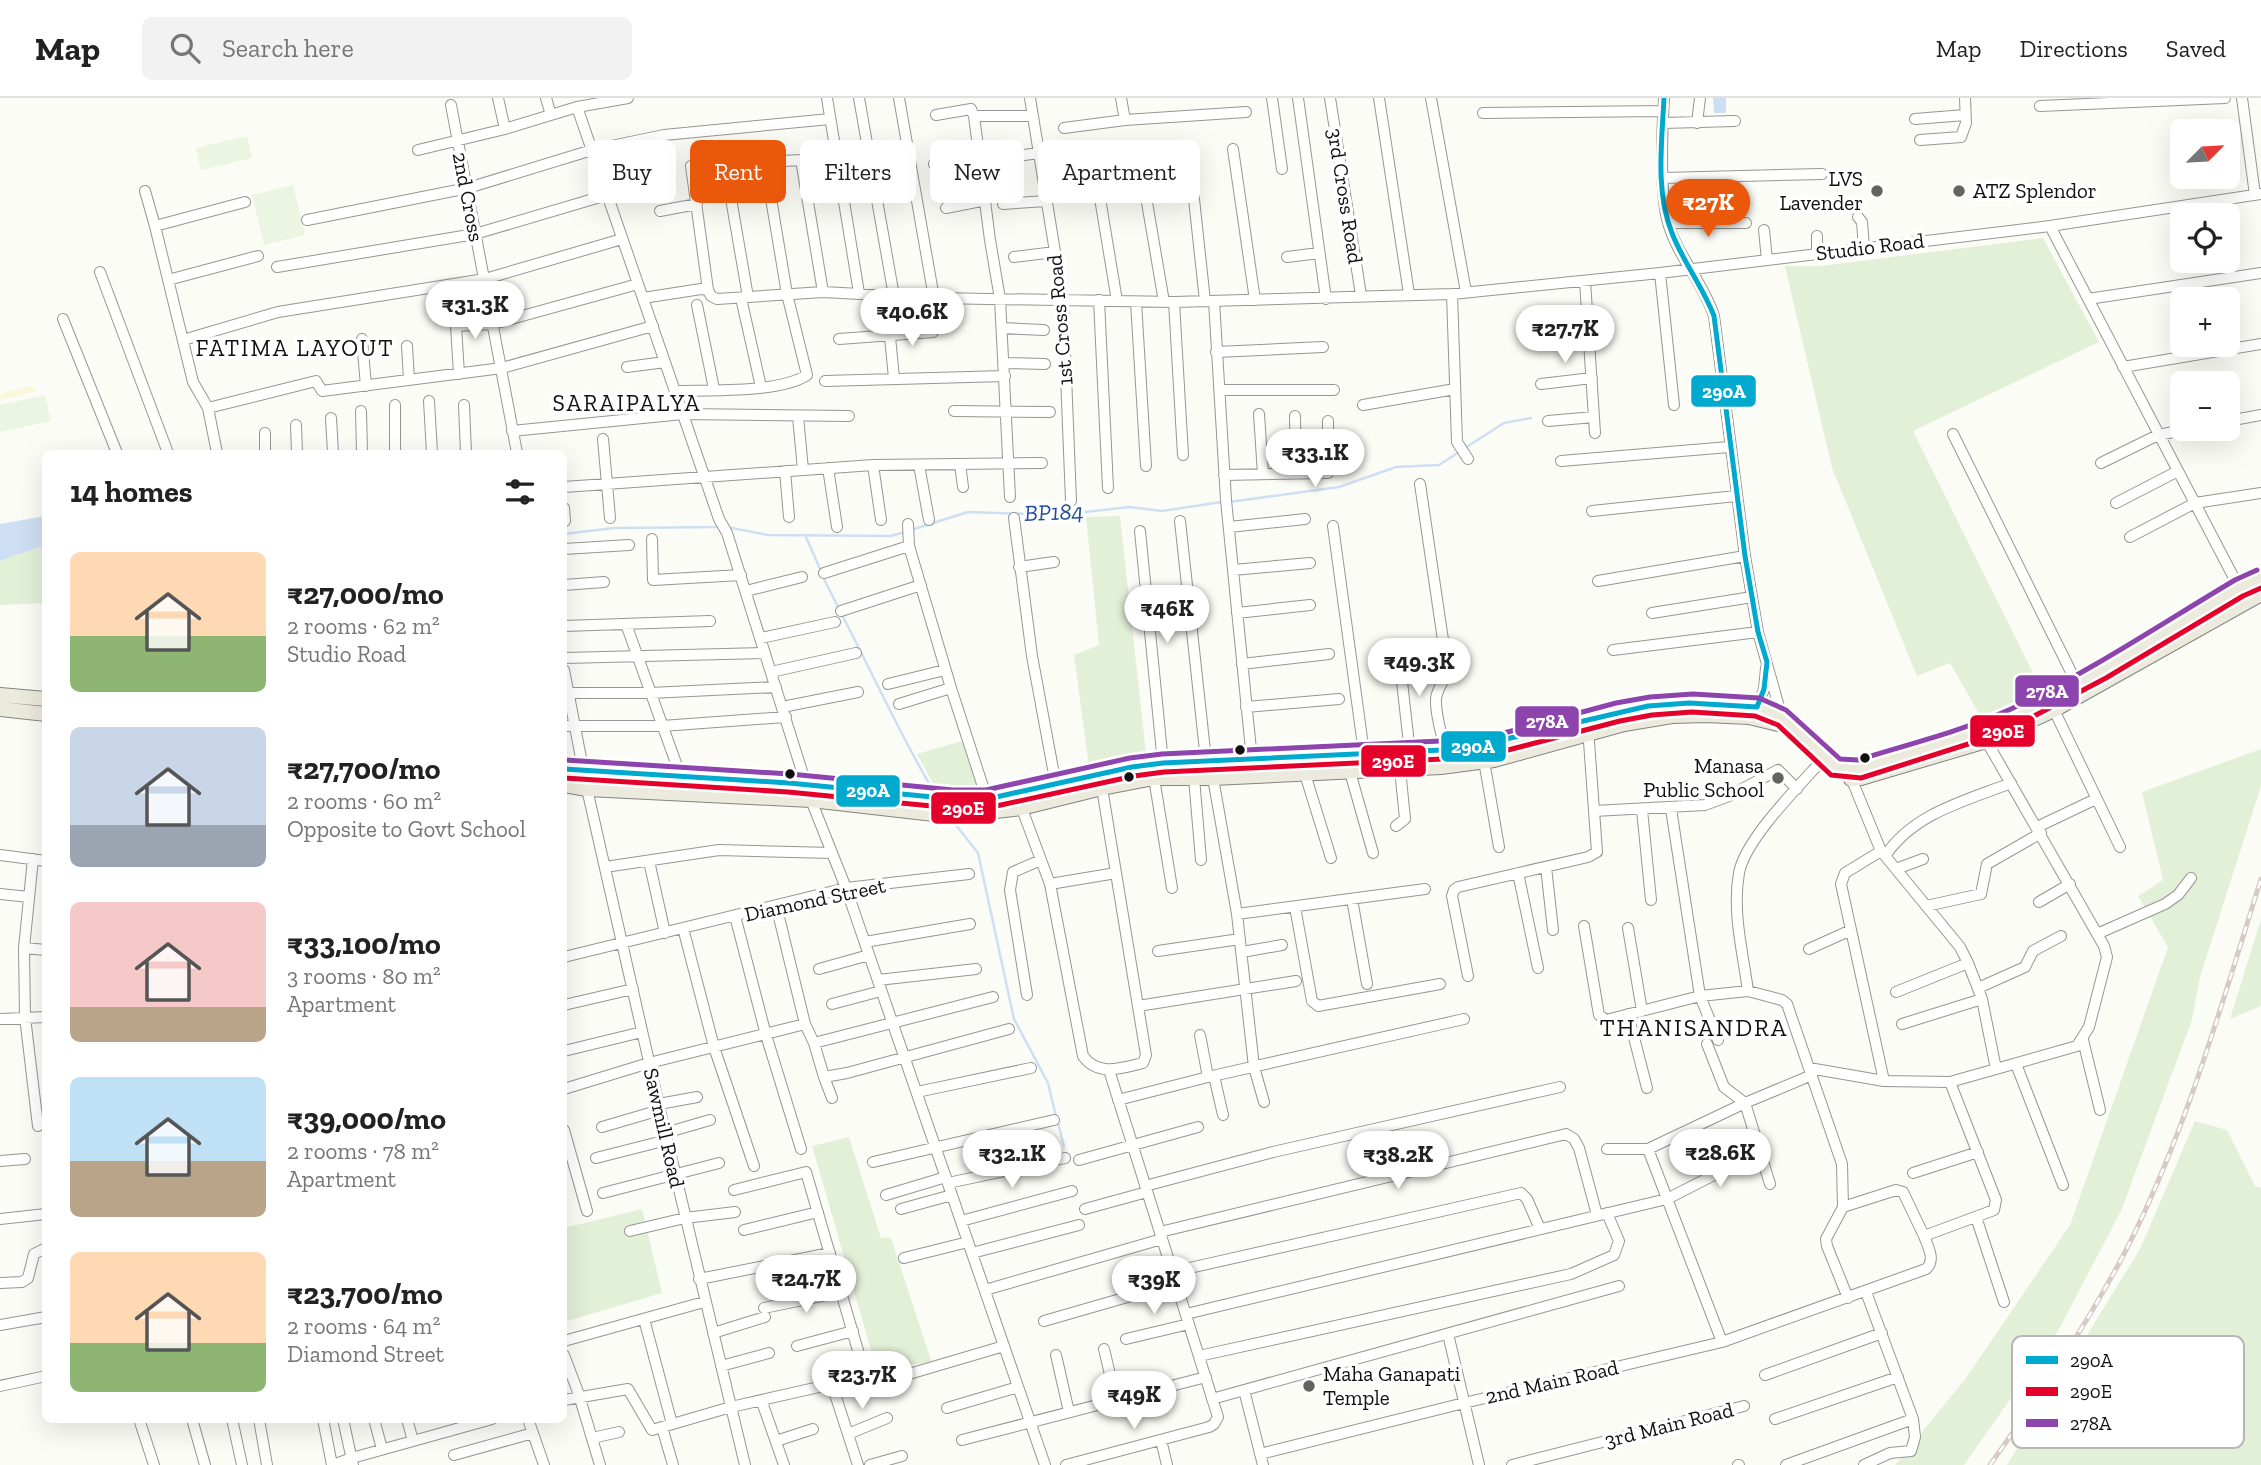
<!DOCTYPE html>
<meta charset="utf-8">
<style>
:root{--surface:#fff;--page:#f2f2f2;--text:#222;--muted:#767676;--line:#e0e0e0;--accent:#ea580c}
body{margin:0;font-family:"Zilla Slab",serif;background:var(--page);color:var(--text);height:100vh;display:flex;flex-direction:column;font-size:26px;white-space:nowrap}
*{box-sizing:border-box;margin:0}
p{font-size:23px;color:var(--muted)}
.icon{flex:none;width:38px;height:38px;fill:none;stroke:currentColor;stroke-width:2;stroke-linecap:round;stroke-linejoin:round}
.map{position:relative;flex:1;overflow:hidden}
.panel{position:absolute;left:42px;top:352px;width:525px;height:973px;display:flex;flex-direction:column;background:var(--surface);border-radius:10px;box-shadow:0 7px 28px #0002}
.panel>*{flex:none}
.guide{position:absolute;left:588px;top:42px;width:665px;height:63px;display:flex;gap:14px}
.needle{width:46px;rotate:66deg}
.fabs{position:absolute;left:2170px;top:21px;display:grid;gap:14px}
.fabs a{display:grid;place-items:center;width:70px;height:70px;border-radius:10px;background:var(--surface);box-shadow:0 7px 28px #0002;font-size:35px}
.price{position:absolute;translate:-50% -60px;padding:0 16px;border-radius:24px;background:#fff;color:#222;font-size:23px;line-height:46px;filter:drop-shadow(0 2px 4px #0008)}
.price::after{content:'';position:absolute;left:50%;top:42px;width:21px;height:16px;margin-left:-10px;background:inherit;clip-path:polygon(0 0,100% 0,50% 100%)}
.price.on{background:var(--accent);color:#fff}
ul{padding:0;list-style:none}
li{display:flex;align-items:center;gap:21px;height:175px;padding:0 28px}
li span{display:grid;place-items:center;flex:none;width:196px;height:140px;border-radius:10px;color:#555}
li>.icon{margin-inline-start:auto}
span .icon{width:84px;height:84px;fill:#fffc;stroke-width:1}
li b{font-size:30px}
h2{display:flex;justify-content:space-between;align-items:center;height:84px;padding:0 28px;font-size:30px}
.pill{padding:0 24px;border-radius:10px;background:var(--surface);box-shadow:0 7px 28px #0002;font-size:24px;line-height:63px}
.pill.on{background:var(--accent);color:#fff}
header{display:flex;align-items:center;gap:42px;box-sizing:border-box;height:98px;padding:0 35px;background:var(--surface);border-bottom:2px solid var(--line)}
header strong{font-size:33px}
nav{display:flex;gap:38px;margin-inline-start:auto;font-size:24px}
.search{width:490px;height:63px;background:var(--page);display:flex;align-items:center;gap:18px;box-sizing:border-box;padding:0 24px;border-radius:10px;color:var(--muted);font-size:26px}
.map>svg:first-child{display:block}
</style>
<header>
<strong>Map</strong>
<div class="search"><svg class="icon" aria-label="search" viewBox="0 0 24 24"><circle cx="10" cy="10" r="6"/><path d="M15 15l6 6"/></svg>Search here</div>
<nav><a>Map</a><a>Directions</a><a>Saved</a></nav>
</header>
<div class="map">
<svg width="2261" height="1367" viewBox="0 0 2261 1367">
<rect width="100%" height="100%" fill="#fcfcf6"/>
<path fill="#e2f0d8" d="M2043,140l56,104 -186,89 128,258 -60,28 -31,-54 -33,13 -85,-208 -47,-202h36z
M1120,418l26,238 -33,4 -24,9 -15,-112 25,-10 -13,-128z
M45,447v58l-45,2v-44z
M962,643l17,50 -43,-2 -19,-35z
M2261,651v37l-61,191 -8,43 -71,191 -63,120 -94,134h-69l71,-87 104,-153 98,-278 -30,-51 25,-16 -21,-88z
M2261,821v87l-31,13z
M2195,1023l32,9 28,56 6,2v277h-254l133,-216z
M849,1039l32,101h10l41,125 -56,4 -64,-221z
M642,1111l20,84 -98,29v-94z"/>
<path fill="#f9f8da" d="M31,287l5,5 -3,3c-12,0 -20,6 -32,6l-1,-3c9,-7 21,-6 31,-11z"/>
<path fill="#ecf5e1" d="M247,38l5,22 -51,12 -5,-22z
M293,87l12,50 -41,10 -12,-50z
M45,297l6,26 -51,11v-27z"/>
<path fill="#cfdff3" d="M1713,0h13v15h-12z
M45,418v29l-45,16v-37z"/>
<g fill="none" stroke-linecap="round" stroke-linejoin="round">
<path stroke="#cfdff3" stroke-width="2.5" d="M1465,350l39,-25 27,-5
M1229,404l110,-15 57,-20 43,-2 20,-13
M727,429l41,8 123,1 14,-4
M911,432l57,-18 91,3 70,-8 33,4 60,-9
M564,436l50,-6 107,-1
M805,437l16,36
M823,479l16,32
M842,517c31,59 58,120 92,177
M952,722l26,33 36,166 34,64 8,33
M1058,1025l6,23"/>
<g stroke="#969694" stroke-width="12">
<path id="minor" d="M498,0l7,31
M546,0l5,17
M827,0l32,195
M859,0l35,198
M899,0l35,200
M1030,0l33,203 8,200
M1121,0l4,22
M1272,0l10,71
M1298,0l28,201
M1330,0l31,197
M1379,0l30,196
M1431,0l35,194
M1664,0c-2,34 -5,93 4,125 9,32 36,61 46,93l31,240 13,76 25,89
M2242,0l13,97
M451,7l66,348
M2040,8l185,-8
M577,9l142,412 8,14 84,267 35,88 199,577
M1483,15l180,-2
M936,17l35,-6 3,7 16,124 10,59 10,198
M974,18h59
M1915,21l50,-4
M1663,25l72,-2
M1697,25l3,-25
M1064,30l61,-8 121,-8
M1920,42l41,-3 5,-14 -1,-25
M1233,51l22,151
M418,52l87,-21 72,-22 51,-9
M1184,52c-2,17 -9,31 9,40l12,111
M1093,58l24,145
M1002,60l37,-5
M801,62l22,132
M725,66l23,133
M934,66l45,-11
M1663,80l159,-4
M1143,81l21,123
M145,93l10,35
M1003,106l43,-3
M946,110l40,-8
M660,113l37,-7
M1858,119l4,5 2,26
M307,122l161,-32 124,-38 72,-15 166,-16
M1668,125h78
M2050,128l196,375
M1764,132l3,30
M1817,138v18
M1014,159l41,-5
M1287,159l32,-4
M277,169l198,-33 132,-39
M100,174l68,181
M1660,175l14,132
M168,182l90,-24
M1585,183l10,152
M708,192l-17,-124 110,-6 35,-5
M1452,196l5,148 11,17
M886,198l8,82
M643,200l58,-9 7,1 3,6 6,3 106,-7 111,6 240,4 278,-8 208,-21 390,-47 211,-32
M741,200l20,89
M2088,201l173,-26
M1099,202l9,188
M1214,203l12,199 26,260
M1136,204l10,164
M1174,204l9,153
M697,207l17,84
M63,221l54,134
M1002,230l42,2
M1529,240l60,-7
M362,241l4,47
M839,241l94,-7
M183,242l95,-28 207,-33 137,-40
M407,248l2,34
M1216,254l107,-5
M1004,265l41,1
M627,269l38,-5
M2123,269l138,-23
M459,276l-3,-48 37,-2 145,-40
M825,283l180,-5
M1541,286l51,-6
M1220,292h114
M675,293c34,-1 105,2 132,-16l-20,-81 -22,-131
M429,303l3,52
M395,307v48
M464,307l2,48
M1363,307l92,-16
M208,310l108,-27 6,10 180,-23 151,-42
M361,313l1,42
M954,313l96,1
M1259,316l4,60
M798,318l5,54
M1295,318l1,58
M331,320l2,35
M1548,323l46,-4
M2228,323l33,-6
M296,327l1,28
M512,333l171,-17 166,2
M265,335v20
M1953,336l124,250
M603,341l7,79
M217,355l-9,-45 -15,-26 -38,-156 90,-24
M1561,363l168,-14
M2101,365l57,-28 31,-6
M960,366l3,23
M873,367l8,55
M919,367l10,55
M828,370l9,59
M785,373l4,46
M1224,377l104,-2v-52
M1420,386l27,183c-1,14 -10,20 -11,32 -1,16 6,35 9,51
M564,389l309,-22 169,-2
M2116,405l62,-32
M564,410l1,13
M1592,413l144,-15
M1014,420l18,138 24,129
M1180,423l26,239
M908,426l1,22 42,142 36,111
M1333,428l31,227
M1229,429l76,-8
M1140,433l23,232
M2130,439l65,-34 66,-10
M652,441l1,41 88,-5
M564,451l65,-4
M1019,469l35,-5
M1233,472l77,-7
M824,475l85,-27
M1598,483l147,-25
M564,487l40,-3
M746,493l56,-14
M841,513l80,-26
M1237,515l73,-8
M1652,515l100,-16
M626,526l55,153
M564,528l146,-5
M761,540l74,-16
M1398,548l12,107
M1613,552l145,-18
M564,560l201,-5
M1242,566l87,-10
M564,572l23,119 73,321 85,355
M771,574l85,-19
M888,586l57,-14
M564,595h86l126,-6
M899,606l52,-16
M782,609l76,-15
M1246,609l93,-8
M2054,612l66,137
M1755,615l9,-24 2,-21
M564,628h98l124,-9
M1983,637l121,211 3,11 -18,70 -12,19 -81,23
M1825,659c-24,27 -80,82 -86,116 -7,39 4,80 9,118l34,9 5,4 55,160 1,43 -17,32 1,7 21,52
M1484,663l15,86
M1350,674l23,81
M1305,676l26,84
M1154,680l18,110
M1194,680l7,82
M1213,680l24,136 17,153 10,35
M1019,703l31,83 33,172c15,21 39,12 60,7l3,-8 -44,-267
M1671,711l29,187 18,44
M1642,712l9,90
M1594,713l111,-6 24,-9 49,-26 19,19
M1396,728l9,-7 -5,-50
M2037,729l59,-28
M1881,753l-36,22 -4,11 43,197
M0,757l46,6
M1885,758c29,-43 80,-55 126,-73
M33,761l-9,89 1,69 13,109
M649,763l16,72
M605,769l114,-17 113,3
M1546,769l7,63
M1896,771l27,-10
M1518,775l20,95
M1050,786l66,-11
M0,796l29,3
M1352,801l15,85
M2039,804l31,-18
M776,807l29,119 9,19 10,34 23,-4 162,-44
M1926,808l55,-12 6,-30 54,-31
M1295,809l17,94 6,5 122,-22
M1237,816l188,-25
M735,818l31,119 35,114
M1584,828l15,89 7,5 94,-24 48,-5
M683,830l31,119 40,119
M1628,830l14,83
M2097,836l68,-30 13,-9 13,-17
M865,844l105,-18
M24,850l22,2
M1809,851l42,-19
M1158,853l82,-12
M1242,854l40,-7
M564,859l282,-69 123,-14
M819,871l50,-14
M1468,878l-16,-80 2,-6 4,-3 130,-30 9,-5 -9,-124
M878,882l98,-11
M1978,890l47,-21 8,-16 28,-15
M1896,894l72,-29
M1027,897l-17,-105 3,-18 28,-12
M832,906l49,-13
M564,907l69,-16
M1138,908l158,-25
M1628,916l19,74
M0,921l46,-2
M1902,926l80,-25
M1200,937l8,42
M2083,942l17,70
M814,945l179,-46
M1707,946l17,43 21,16 -97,46 74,193
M564,953l78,-19
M2016,966l47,121
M1809,970l75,13 66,1
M1214,978l9,39
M824,979l8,21
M564,991l85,-26 156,-39
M917,994l114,-24
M1118,1002l90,-23 256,-58
M659,1006l38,-7
M602,1029l58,-17
M564,1032l23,81
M665,1035l45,-13
M1607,1051h41
M596,1060l71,-18
M1079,1062l119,-33
M0,1063l25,-2
M873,1064l181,-42
M1913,1075l65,-21
M948,1085l117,-25
M1770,1086l-25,-81 67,-28
M1145,1088l128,-34 287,-65
M734,1092l72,-18 60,206
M603,1095l116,-30
M886,1097l60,-18
M1843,1109l53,-17 7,2 21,44
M901,1111l51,-14
M1085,1111l62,-17
M1976,1119l28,85
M0,1121l46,-5
M961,1123l111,-30
M744,1132l74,-18
M630,1133l55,-13 50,-6
M1160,1134l406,-98 8,5 5,9 18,67
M972,1155l107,-28
M904,1160l64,-16
M1172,1174l349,-79 6,6 13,30
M699,1181l131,-26
M0,1185l22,-1 6,-4 6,-24 12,-6
M985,1192l177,-51
M764,1210l77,-16
M1186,1216l481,-115 92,-47
M644,1221l28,105
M1044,1223l132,-38
M0,1227l46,-8
M713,1235l52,-16
M1448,1236l31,131
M1126,1241l63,-15
M564,1243l140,-39
M797,1248l56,-15
M1104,1251l12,51
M564,1257l14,37 22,73
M1056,1257l13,57
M1199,1258l372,-82 43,-19 5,-14 -12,-28
M721,1268l48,-13
M1765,1277l117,-42
M832,1287l26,80
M0,1288l46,-10
M1244,1292l19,75
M1212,1301l407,-113
M564,1302l64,-11 24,41 79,-23 119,-27 59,-6 95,-28
M762,1304l22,63
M947,1310l71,-21
M139,1321l15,46
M192,1321l13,46
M232,1321l10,46
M259,1321l8,46
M323,1321l9,46
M343,1321l10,46
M374,1321l8,30
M407,1321l6,22
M528,1321l16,46
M1775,1321l123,-42
M662,1329l11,38
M848,1336l39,-16
M592,1340l27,-6
M962,1342l244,-63
M1161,1342l6,25
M776,1343l37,-12
M1260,1356l204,-51 258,-61 204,-73c10,-9 2,-22 -2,-33l70,-26 2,-10 -46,-118 46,-13 -14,-70 -14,-36 -8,-16 -79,-96 -32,-78
M454,1357l79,-22
M333,1367l19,-7 140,-39
M870,1367l32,-9
M1066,1367l143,-38 5,-3 4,-7 -109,-347
M1512,1367l232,-59
M1738,1367h1
M1786,1367l127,-46
M1864,1367l26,-12 21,-2 4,-14 -2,-18 -47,-127"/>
</g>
<g stroke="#848481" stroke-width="16">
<path id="major" d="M0,597l46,4
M0,611l46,5
M564,671l21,3 204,11 164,16h34l145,-32 31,-4 300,-14 43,-7 112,-30 33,-6 41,-3 65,4 26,11 53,50 23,1 122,-38 35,-15 86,-46 137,-82 22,-10
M1851,681l10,-1 125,-37 68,-31 207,-116
M564,687l23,4 224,11 132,15 36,-2 42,-5 81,-20 52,-10h59l228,-11 53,-7 130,-36 48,-8 34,-1 43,2 29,7"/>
</g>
<use href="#minor" stroke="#fffffe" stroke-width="10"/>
<use href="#major" stroke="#ebeadc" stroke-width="14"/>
<g stroke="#d7cac6" stroke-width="5">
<path id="rail" d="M1990,1367c48,-68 95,-137 134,-211 61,-118 97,-248 137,-375"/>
</g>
<use href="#rail" stroke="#fff" stroke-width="2.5" stroke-dasharray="8" stroke-linecap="butt"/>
<g stroke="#fff" stroke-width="10">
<path id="bus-1" d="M564,671l225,14 164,16h34l145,-32 31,-4 300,-14 185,-43 41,-3 68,4 7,-18 3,-27 -9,-30 -13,-76 -31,-240c-11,-29 -31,-54 -42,-83 -17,-41 -10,-92 -8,-135"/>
</g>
<g stroke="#fff" stroke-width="10">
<path id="bus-2" d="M564,680l224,14 164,16h35l147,-32 30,-4 300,-14 44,-8 112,-29 32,-6 40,-3 63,4 23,9 53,50 30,3 123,-39 35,-15 87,-46 137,-82 18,-8"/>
</g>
<g stroke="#fff" stroke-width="10">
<path id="bus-3" d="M565,662l225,14 163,16h33l144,-32 32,-4 300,-14 42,-7 112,-30 34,-6 43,-3 66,4 27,12 54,49 18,1c51,-16 104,-29 153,-51 77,-36 150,-85 224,-129l22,-10"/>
</g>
<use href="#bus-1" stroke="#00a9ce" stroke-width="5"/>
<use href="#bus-2" stroke="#e4002b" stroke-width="5"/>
<use href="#bus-3" stroke="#8e44ad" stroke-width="5"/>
</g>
<g fill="#636360" stroke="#fff" stroke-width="2.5">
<circle cx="1877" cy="93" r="7"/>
<circle cx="1959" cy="93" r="7"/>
<circle cx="1778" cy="680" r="7"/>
<circle cx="1309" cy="1288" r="7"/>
</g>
<g fill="#101010" stroke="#fff" stroke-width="2.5">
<circle cx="1240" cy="652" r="6"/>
<circle cx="1865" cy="660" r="6"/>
<circle cx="790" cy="676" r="6"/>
<circle cx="1129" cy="679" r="6"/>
</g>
<g text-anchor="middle" stroke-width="7" stroke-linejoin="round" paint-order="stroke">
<g font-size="21" fill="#101010" stroke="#fff" text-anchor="end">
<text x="1863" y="88">LVS<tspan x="1863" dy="24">Lavender</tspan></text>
<text x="1973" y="100" text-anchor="start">ATZ Splendor</text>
<text x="1764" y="675">Manasa<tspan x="1764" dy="24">Public School</tspan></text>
<text x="1323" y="1283" text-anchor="start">Maha Ganapati<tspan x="1323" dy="24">Temple</tspan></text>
</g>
<g font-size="21" fill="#101010" stroke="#fff">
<text transform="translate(1345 98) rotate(81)" y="7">3rd Cross Road</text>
<text transform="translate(468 99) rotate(79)" y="7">2nd Cross</text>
<text transform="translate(1870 149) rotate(-7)" y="7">Studio Road</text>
<text transform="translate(1060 222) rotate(-95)" y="7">1st Cross Road</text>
<text transform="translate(815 802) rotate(-12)" y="7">Diamond Street</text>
<text transform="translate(664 1030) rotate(77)" y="7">Sawmill Road</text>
<text transform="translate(1552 1284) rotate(-13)" y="7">2nd Main Road</text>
<text transform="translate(1669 1327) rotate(-14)" y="7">3rd Main Road</text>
</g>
<g font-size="23" letter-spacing="2" fill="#101010" stroke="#fff">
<text x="295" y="258">FATIMA LAYOUT</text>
<text x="627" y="313">SARAIPALYA</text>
</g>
<g font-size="23" font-style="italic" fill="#224d99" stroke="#fff">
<text transform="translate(1054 414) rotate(-2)" y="8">BP184</text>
</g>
<g font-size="24" letter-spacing="2" fill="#101010" stroke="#fff">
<text x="1694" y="938">THANISANDRA</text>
</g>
</g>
<rect x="2012" y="1238" width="232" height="112" rx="10" fill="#fff" stroke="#b7b7b7" stroke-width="2"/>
<rect x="2026" y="1258" width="32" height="8" fill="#00a9ce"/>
<rect x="2026" y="1289" width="32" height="9" fill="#e4002b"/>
<rect x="2026" y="1321" width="32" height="8" fill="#8e44ad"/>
<g font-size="19" fill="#101010">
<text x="2070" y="1269">290A</text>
<text x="2070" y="1300">290E</text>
<text x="2070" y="1332">278A</text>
</g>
<g stroke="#fff" stroke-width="2.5">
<rect x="1690" y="276" width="67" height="34" rx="7" fill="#00a9ce"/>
<rect x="2014" y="576" width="66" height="34" rx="7" fill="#8e44ad"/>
<rect x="1514" y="607" width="66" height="33" rx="7" fill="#8e44ad"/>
<rect x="1969" y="616" width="67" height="34" rx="7" fill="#e4002b"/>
<rect x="1440" y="632" width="67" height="33" rx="7" fill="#00a9ce"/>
<rect x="1360" y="646" width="67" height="34" rx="7" fill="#e4002b"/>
<rect x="835" y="676" width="66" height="34" rx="7" fill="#00a9ce"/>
<rect x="930" y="693" width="67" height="34" rx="7" fill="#e4002b"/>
</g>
<g font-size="19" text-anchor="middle" font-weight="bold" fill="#fff">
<text x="1724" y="300">290A</text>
<text x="2047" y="600">278A</text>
<text x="1547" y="630">278A</text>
<text x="2003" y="640">290E</text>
<text x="1473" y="655">290A</text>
<text x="1393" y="670">290E</text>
<text x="868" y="699">290A</text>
<text x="963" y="717">290E</text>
</g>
</svg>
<div class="fabs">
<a><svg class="needle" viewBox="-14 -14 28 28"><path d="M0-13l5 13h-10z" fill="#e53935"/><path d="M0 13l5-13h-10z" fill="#767676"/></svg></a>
<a><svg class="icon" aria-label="locate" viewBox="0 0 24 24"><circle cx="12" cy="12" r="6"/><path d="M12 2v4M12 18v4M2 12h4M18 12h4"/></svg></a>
<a>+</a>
<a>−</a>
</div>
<b class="price on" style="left:1708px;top:141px">₹27K</b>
<b class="price" style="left:475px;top:243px">₹31.3K</b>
<b class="price" style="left:912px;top:250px">₹40.6K</b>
<b class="price" style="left:1565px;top:267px">₹27.7K</b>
<b class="price" style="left:1315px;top:391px">₹33.1K</b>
<b class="price" style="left:1167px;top:547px">₹46K</b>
<b class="price" style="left:1419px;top:600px">₹49.3K</b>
<b class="price" style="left:1720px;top:1091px">₹28.6K</b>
<b class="price" style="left:1012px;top:1092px">₹32.1K</b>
<b class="price" style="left:1398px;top:1093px">₹38.2K</b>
<b class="price" style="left:806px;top:1217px">₹24.7K</b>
<b class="price" style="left:1154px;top:1218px">₹39K</b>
<b class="price" style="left:862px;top:1313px">₹23.7K</b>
<b class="price" style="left:1134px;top:1333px">₹49K</b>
<div class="guide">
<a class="pill">Buy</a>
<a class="pill on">Rent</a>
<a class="pill">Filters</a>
<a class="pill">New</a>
<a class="pill">Apartment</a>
</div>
<section class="panel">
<h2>14 homes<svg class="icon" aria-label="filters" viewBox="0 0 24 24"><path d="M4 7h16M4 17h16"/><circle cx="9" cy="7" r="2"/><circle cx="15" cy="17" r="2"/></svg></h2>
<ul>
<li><span style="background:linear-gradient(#ffd9b3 60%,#8fb573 0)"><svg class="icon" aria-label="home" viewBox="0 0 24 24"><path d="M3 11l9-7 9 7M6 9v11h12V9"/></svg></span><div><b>₹27,000/mo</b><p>2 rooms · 62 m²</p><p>Studio Road</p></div></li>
<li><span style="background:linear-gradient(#c9d6e8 70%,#9aa5b1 0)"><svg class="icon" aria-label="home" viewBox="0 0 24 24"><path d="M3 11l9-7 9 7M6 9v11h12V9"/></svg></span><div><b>₹27,700/mo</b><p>2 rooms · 60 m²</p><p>Opposite to Govt School</p></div></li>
<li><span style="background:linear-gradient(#f6c9c9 75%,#b9a48a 0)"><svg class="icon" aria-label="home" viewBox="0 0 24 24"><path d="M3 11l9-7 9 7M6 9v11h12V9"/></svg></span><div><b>₹33,100/mo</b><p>3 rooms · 80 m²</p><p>Apartment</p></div></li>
<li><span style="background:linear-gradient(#bfe0f5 60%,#b9a48a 0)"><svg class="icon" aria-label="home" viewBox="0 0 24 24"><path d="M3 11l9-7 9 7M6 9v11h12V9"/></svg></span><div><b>₹39,000/mo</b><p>2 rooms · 78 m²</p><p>Apartment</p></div></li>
<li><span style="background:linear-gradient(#ffd9b3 65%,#8fb573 0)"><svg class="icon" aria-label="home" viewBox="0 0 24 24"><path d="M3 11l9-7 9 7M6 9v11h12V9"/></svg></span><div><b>₹23,700/mo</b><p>2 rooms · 64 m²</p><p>Diamond Street</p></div></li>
</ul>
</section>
</div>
